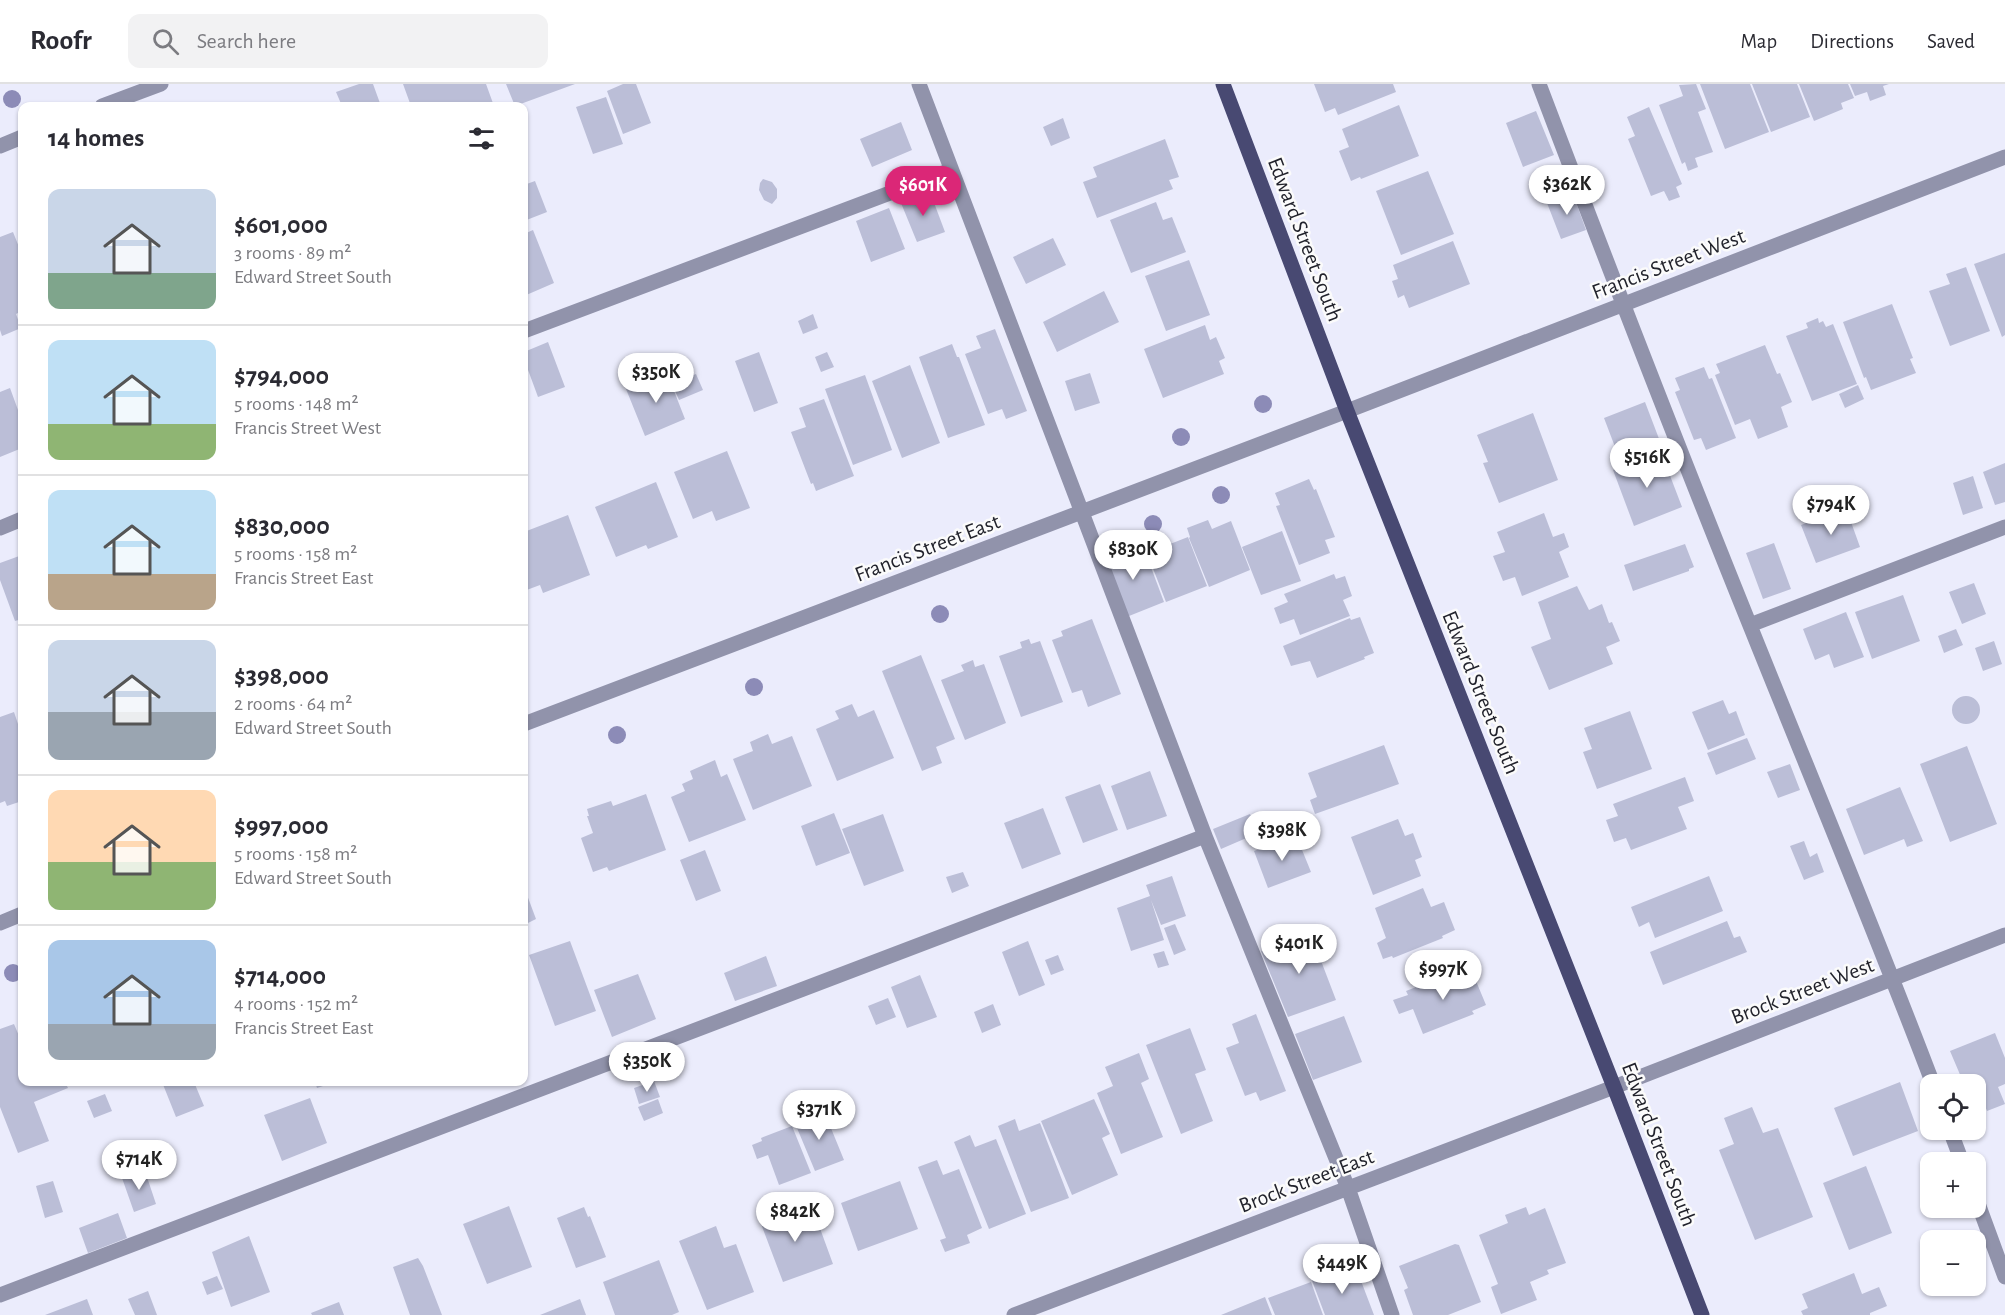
<!DOCTYPE html>
<meta charset="utf-8">
<style>
:root{--surface:#fff;--page:#f2f2f3;--text:#2b2b33;--muted:#7c7c81;--line:#e1e1e2;--accent:#db2777}
body{margin:0;font-family:"Alegreya Sans",sans-serif;background:var(--page);color:var(--text);height:100vh;display:flex;flex-direction:column;font-size:22px;white-space:nowrap}
*{box-sizing:border-box;margin:0}
p{font-size:20px;color:var(--muted)}
.icon{flex:none;width:33px;height:33px;fill:none;stroke:currentColor;stroke-width:2;stroke-linecap:round;stroke-linejoin:round}
.map{position:relative;flex:1;overflow:hidden}
.details{position:absolute;left:18px;top:18px;width:510px;height:984px;display:flex;flex-direction:column;background:var(--surface);border-radius:12px;box-shadow:0 2px 4px #0004}
.details>*{flex:none}
.controls{position:absolute;left:1920px;top:990px;display:grid;gap:12px}
.controls a{display:grid;place-items:center;width:66px;height:66px;border-radius:12px;background:var(--surface);box-shadow:0 2px 4px #0004;font-size:30px}
.price{position:absolute;translate:-50% -51px;padding:0 14px;border-radius:21px;background:#fff;color:#222;font-size:20px;line-height:39px;filter:drop-shadow(0 2px 3px #0008)}
.price::after{content:'';position:absolute;left:50%;top:36px;width:18px;height:14px;margin-left:-9px;background:inherit;clip-path:polygon(0 0,100% 0,50% 100%)}
.price.active{background:var(--accent);color:#fff}
ul{padding:0;list-style:none}
li{display:flex;align-items:center;gap:18px;height:150px;padding:0 30px}
li+li{border-top:2px solid var(--line)}
li span{display:grid;place-items:center;flex:none;width:168px;height:120px;border-radius:12px;color:#555}
li>.icon{margin-inline-start:auto}
span .icon{width:72px;height:72px;fill:#fffc;stroke-width:1}
li b{font-size:26px}
h2{display:flex;justify-content:space-between;align-items:center;height:72px;padding:0 30px;font-size:26px}
header{display:flex;align-items:center;gap:36px;box-sizing:border-box;height:84px;padding:0 30px;background:var(--surface);border-bottom:2px solid var(--line)}
header strong{font-size:28px}
nav{display:flex;gap:33px;margin-inline-start:auto;font-size:21px}
.search{width:420px;height:54px;background:var(--page);display:flex;align-items:center;gap:15px;box-sizing:border-box;padding:0 21px;border-radius:12px;color:var(--muted);font-size:22px}
.map>svg:first-child{display:block}
</style>
<header>
<strong>Roofr</strong>
<div class="search"><svg class="icon" aria-label="search" viewBox="0 0 24 24"><circle cx="10" cy="10" r="6"/><path d="M15 15l6 6"/></svg>Search here</div>
<nav><a>Map</a><a>Directions</a><a>Saved</a></nav>
</header>
<div class="map">
<svg width="2005" height="1231" viewBox="0 0 2005 1231">
<rect width="100%" height="100%" fill="#ebecfc"/>
<path fill="#bbbed7" d="M359,0h14l8,22h-39l-6,-14z
M403,0h83l8,22h-83z
M506,0h69l-60,22z
M623,0h13l15,39 -28,11 -16,-43z
M1314,0h79l3,8 -58,23 -3,-7 -10,4z
M1696,0l10,25 -8,3 15,40 -18,6 3,9 -10,4 -3,-9 -3,2 -23,-59 24,-9 -4,-11z
M1700,0h50l19,48 -44,17z
M1752,0h45l13,33 -39,15z
M1799,0h49l6,14 -13,5 2,6 -29,12z
M1850,0h39l-6,2 3,9 -16,6 -3,-9 -12,4z
M606,13l17,47 -30,10 -17,-47z
M1399,21l20,51 -58,23 -1,-2 -9,4 -12,-30 10,-4 -7,-18z
M1649,23l33,77 -6,3 4,10 -11,4 -5,-10 -13,5 -23,-57 7,-3 -8,-19z
M1536,27l18,44 -31,12 -17,-44z
M1063,34l7,20 -19,8 -8,-19z
M901,38l11,28 -40,17 -12,-28z
M1165,55l14,38 -10,3 4,9 -76,29 -14,-36 14,-5 -4,-10z
M1428,87l26,63 -53,21 -25,-64z
M763,95l9,3 5,7v9l-5,6 -8,-4 -5,-10 1,-7z
M535,97l12,31 -23,9v-36z
M930,108l15,40 -28,10 -16,-39z
M1573,110l13,36 -25,9 -14,-36z
M1156,118l7,18 9,-3 14,35 -55,21 -21,-53z
M889,124l16,41 -34,13 -15,-41z
M533,146l21,53 -30,13v-62z
M13,148l6,15 3,-2v66l-6,3 5,14 -19,8 -2,-6v-93z
M1053,154l13,27 -40,19 -13,-27z
M1453,157l17,43 -61,24 -5,-13 -6,3 -6,-17 6,-2 -5,-14z
M2005,169v82l-3,2 -28,-73z
M1189,176l21,55 -44,16 -21,-55z
M1966,183l24,64 -40,15 -21,-55 21,-7 -4,-10z
M1104,207l15,31 -62,30 -14,-30z
M1892,220l21,54 -3,1 6,14 -45,17 -5,-13 -2,1 -21,-56z
M813,230l5,14 -15,6 -5,-13z
M1818,234l1,5 4,-2 3,6 7,-3 24,60 -45,17 -26,-65 22,-8 -2,-5z
M1205,241l5,15 6,-3 9,21 -6,3 5,13 -61,24 -19,-49z
M995,245l32,82 -21,8 -4,-10 -14,5 -23,-60 16,-6 -5,-12z
M548,258l17,45 -27,10 -14,-38v-7z
M952,260l5,13h2l26,68 -37,13 -29,-81z
M1765,261l12,29 3,-1 12,29 -11,5 7,20 -30,12 -8,-20 -15,6 -20,-50 5,-2 -4,-9z
M759,268l19,51 -24,9 -19,-51z
M827,268l7,15 -13,5 -6,-15z
M910,281l30,78 -38,15 -30,-77z
M1704,283l5,12 3,-1 24,60 -30,12 -5,-12 -7,2 -19,-48 5,-2 -5,-12z
M667,289l18,46 -40,17 -19,-47z
M1090,289l10,30 -25,8 -10,-30z
M696,290l7,16 -24,10 -7,-16z
M865,291l27,75 -39,15 -28,-76z
M1858,301l6,14 -19,9 -6,-14z
M10,304l12,33v27l-22,9v-65z
M824,315l30,77 -38,15 -3,-8 -2,1 -20,-52 15,-5 -7,-19z
M1645,318l16,42 -41,16 -16,-42z
M1533,329l25,67 -59,23 -16,-40 5,-1 -11,-27z
M727,367l23,57 -34,13 -4,-10 -19,8 -19,-47z
M1661,368l21,55 -48,19 -21,-56z
M2005,379v39l-10,3 -12,-33z
M1973,392l10,32 -20,7 -10,-32z
M1309,395l5,11 2,-1 19,48 -10,3 5,13 -31,12 -23,-59 4,-1 -5,-12z
M656,398l22,55 -30,12 -2,-4 -30,12 -21,-50z
M1846,424l14,39 -44,16 -15,-38z
M1544,429l9,24 11,-4 5,14 -10,5 10,25 -47,19 -7,-19 -12,4 -10,-25 12,-4 -8,-20z
M568,431l22,60 -47,18 -3,-8 -16,6v-59z
M1208,436l4,9 19,-8 19,49 -41,17 -20,-49 1,-1 -3,-9z
M1282,447l19,50 -40,14 -19,-48z
M1188,453l19,49 -41,16 -19,-49z
M1774,459l17,46 -28,10 -17,-46z
M1685,460l9,23 -5,2v2l-56,20 -9,-26z
M1139,461l4,10 3,-1 18,48 -40,16 -20,-60z
M22,471v64l-7,2 -15,-41v-17z
M1334,490l2,5 9,-3 7,20 -9,4 7,16 -50,19 -6,-16 -14,5 -6,-16 14,-6 -4,-8z
M1974,499l12,31 -24,10 -13,-32z
M1577,502l12,24 13,-6 7,19 3,-1 8,19 -14,6 7,17 -64,26 -18,-43 20,-8 -13,-37z
M1903,511l17,46 -48,18 -17,-47z
M1846,528l18,45 -30,11 -5,-14 -14,6 -12,-31z
M1360,533l14,36 -10,4 1,2 -48,19 -7,-17 -19,5 -8,-20 67,-28 1,2z
M1092,535l29,75 -33,13 -6,-17 -10,3 -20,-53 11,-4 -2,-5z
M1956,545l7,16 -19,8 -6,-17z
M1029,555l2,5 9,-3 23,61 -42,15 -22,-61 23,-8 -2,-6z
M1994,557l8,23 -19,7 -8,-23z
M921,571l34,84 -19,8 6,16 -20,8 -40,-100z
M973,576l2,7 9,-3 22,59 -41,17 -24,-60 23,-9 -3,-6z
M1952 626a14 14 0 1 1 28 0a14 14 0 1 1-28 0Z
M1723,616l6,14 7,-3 9,24 -37,15 -16,-38z
M852,620l6,13 16,-7 20,48 -57,23 -21,-52 23,-10 -4,-8z
M1630,627l22,58 -55,20 -14,-37 9,-3 -8,-21z
M14,628l8,24v58l-1,1 1,6 -15,5 -2,-5 -5,2v-86z
M768,650l4,10 20,-8 20,50 -59,24 -20,-51 20,-8 -3,-9z
M1747,654l9,21 -40,16 -9,-22z
M1384,661l15,39 -84,30 -5,-14 7,-3 -9,-24z
M1967,662l30,78 -47,18 -30,-78z
M715,676l6,17 6,-3 19,46 -57,22 -18,-45 14,-6 -3,-7 11,-5 -3,-8z
M1790,680l10,26 -22,8 -11,-26z
M1150,687l17,45 -40,14 -16,-44z
M1685,693l9,24 -16,6 9,22 -56,21 -5,-12 -12,4 -8,-22 12,-4 -5,-12z
M1100,700l18,46 -35,13 -18,-46z
M1900,703l23,54 -16,6 -3,-8 -40,16 -18,-46z
M646,710l20,56 -57,21 -2,-4 -14,5 -12,-34 12,-5 -6,-17h2l-2,-7 24,-8 2,5z
M1043,724l18,46 -39,15 -18,-46z
M834,729l16,40 -34,13 -15,-40z
M883,730l21,57 -40,15 -22,-57z
M1250,730l8,19 -37,16 -8,-20z
M1398,735l7,17 8,-3 9,24 -7,3 6,16 -48,19 -22,-58z
M1296,751l15,37 -43,16 -14,-37z
M1804,757l6,16 7,-4 7,19 -20,8 -14,-34z
M705,766l16,41 -25,10 -16,-41z
M963,788l6,14 -17,7 -6,-16z
M1172,792l14,40 -25,9 -10,-25 13,40 -33,11 -14,-43 33,-12 -4,-11z
M1709,792l14,35 -68,27 -6,-16 -10,5 -8,-20z
M524,803l12,32 -12,6z
M1423,804l8,19 13,-5 11,28 -13,6 1,2 -50,20 -1,-2 -9,3 -6,-16 9,-5 -11,-30z
M1727,837l7,17 6,-2 7,16 -84,33 -13,-33z
M1175,840l11,26 -12,5 -10,-27z
M1310,848l26,68 -48,17 -27,-66z
M570,857l26,70 -41,15 -26,-71z
M1028,857l17,44 -26,11 -17,-44z
M1164,867l5,14 -11,3 -5,-14z
M1058,871l6,15 -13,5 -6,-15z
M766,872l11,30 -42,15 -11,-28z
M1471,885l15,36 -14,6 2,3 -51,20 -10,-25 -14,5 -6,-14 15,-5 -2,-4 51,-20 1,3z
M638,890l18,45 -44,18 -18,-47z
M920,891l17,42 -30,11 -16,-41z
M888,914l8,19 -20,8 -8,-19z
M993,920l8,21 -19,8 -8,-21z
M1256,930l30,77 -26,10 -4,-9 -11,4 -19,-48 13,-5 -7,-19z
M1344,932l18,46 -49,18 -18,-46z
M14,940l8,19v39h43l3,6 -34,14 15,39 -31,12 -18,-46v-78z
M1190,944l16,42 -11,4 18,47 -32,13 -35,-89z
M1995,949l10,25v26l-7,3 7,17 -18,7 -7,-17 -4,2v-12h-12l-14,-33z
M1139,969l10,26 -8,4 22,54 -42,17 -24,-61 16,-7 -8,-19z
M654,997l6,16 -21,7 -5,-16z
M162,998h32l10,24 -28,11z
M315,998h20l-18,6z
M1900,998l18,49 -65,25 -19,-48z
M105,1010l7,17 -18,7 -7,-17z
M310,1014l17,45 -45,18 -18,-46z
M658,1015l5,14 -19,8 -6,-14z
M1094,1015l16,35 -8,4 16,37 -46,20 -31,-74z
M1752,1023l11,26 15,-5 35,89 -58,23 -36,-90 15,-6 -10,-26z
M805,1026l5,13 16,-7 18,44 -29,11 -18,-43 3,-1 -5,-12z
M1015,1035l4,12 21,-8 29,75 -38,14 -33,-86z
M792,1042l19,47 -32,12 -11,-30 -11,4 -5,-14 10,-4 -1,-3z
M970,1051l5,12 21,-8 30,75 -37,15 -35,-87z
M937,1076l6,15 16,-6 23,59 -15,7 3,8 -25,9 -5,-12 6,-2 -28,-71z
M1866,1082l26,67 -43,17 -26,-67z
M145,1087l11,33 -22,8 -12,-34z
M53,1097l10,31 -18,6 -9,-32z
M900,1097l18,48 -60,22 -17,-48z
M509,1122l23,61 -45,17 -24,-60z
M784,1122l5,15 25,-9 19,52 -50,18 -25,-66z
M584,1123l4,10 2,-1 16,41 -30,11 -19,-50z
M1526,1123l3,8 16,-7 21,55 -19,7 2,4 -19,8 7,18 -36,14 -10,-27 7,-3 -19,-49 29,-12 -3,-8z
M118,1129l9,25 -39,15 -9,-25z
M716,1142l8,22 12,-4 18,48 -47,18 -28,-69z
M249,1152l21,56 -39,15 -19,-55z
M1455,1160l4,1 22,57 -33,13h-35l-9,-25 4,-2 -9,-22z
M418,1174l5,8 19,49h-32l-17,-48z
M659,1176l20,52 -7,3h-57l-12,-33z
M1331,1187l4,11 23,-9 16,42h-49l-14,-37z
M1854,1189l8,21 17,-7 8,19 -17,7v2h-67l-2,-4 7,-3 -6,-14z
M217,1192l6,13 -16,6 -5,-13z
M1311,1198l12,33h-48l-7,-17z
M148,1207l9,24h-22l-7,-16z
M1265,1213l7,18h-51z
M87,1215l6,16h-48z
M580,1215l6,16h-46z
M339,1218l5,13h-32l-1,-2z"/>
<g fill="none" stroke-linecap="round" stroke-linejoin="round">
<path stroke="#9193ab" stroke-width="15" d="M919,0l286,752 143,352 44,127
M1539,0c69,182 139,363 212,544 61,152 124,303 182,456
M102,22l59,-22
M0,62l22,-9
M524,247l427,-161
M0,444l22,-9
M1750,541l255,-98
M524,640l823,-313 658,-254
M0,839l22,-9
M1950,1046l12,32
M1976,1114l29,79
M0,1211l1205,-459
M1014,1231l600,-228 391,-152"/>
<path stroke="#484972" stroke-width="15" d="M1223,0l124,327 267,676 88,228"/>
</g>
<g fill="#8c8bb7">
<circle cx="12" cy="15" r="9"/>
<circle cx="1263" cy="320" r="9"/>
<circle cx="1181" cy="353" r="9"/>
<circle cx="1221" cy="411" r="9"/>
<circle cx="1153" cy="440" r="9"/>
<circle cx="940" cy="530" r="9"/>
<circle cx="754" cy="603" r="9"/>
<circle cx="617" cy="651" r="9"/>
<circle cx="13" cy="889" r="9"/>
</g>
<g text-anchor="middle" stroke-width="5" stroke-linejoin="round" paint-order="stroke">
<g font-size="22" fill="#22232c" stroke="#fbfbfb">
<text transform="translate(1306 155) rotate(69)" y="8">Edward Street South</text>
<text transform="translate(1668 179) rotate(-21)" y="8">Francis Street West</text>
<text transform="translate(927 463) rotate(-21)" y="8">Francis Street East</text>
<text transform="translate(1482 608) rotate(68)" y="8">Edward Street South</text>
<text transform="translate(1802 906) rotate(-21)" y="8">Brock Street West</text>
<text transform="translate(1660 1060) rotate(69)" y="8">Edward Street South</text>
<text transform="translate(1306 1096) rotate(-21)" y="8">Brock Street East</text>
</g>
</g>
</svg>
<div class="controls">
<a><svg class="icon" aria-label="locate" viewBox="0 0 24 24"><circle cx="12" cy="12" r="6"/><path d="M12 2v4M12 18v4M2 12h4M18 12h4"/></svg></a>
<a>+</a>
<a>−</a>
</div>
<b class="price" style="left:1567px;top:132px">$362K</b>
<b class="price active" style="left:923px;top:133px">$601K</b>
<b class="price" style="left:656px;top:320px">$350K</b>
<b class="price" style="left:1647px;top:405px">$516K</b>
<b class="price" style="left:1831px;top:452px">$794K</b>
<b class="price" style="left:1133px;top:497px">$830K</b>
<b class="price" style="left:1282px;top:778px">$398K</b>
<b class="price" style="left:1299px;top:891px">$401K</b>
<b class="price" style="left:1443px;top:917px">$997K</b>
<b class="price" style="left:647px;top:1009px">$350K</b>
<b class="price" style="left:819px;top:1057px">$371K</b>
<b class="price" style="left:139px;top:1107px">$714K</b>
<b class="price" style="left:795px;top:1159px">$842K</b>
<b class="price" style="left:1342px;top:1211px">$449K</b>
<section class="details">
<h2>14 homes<svg class="icon" aria-label="filters" viewBox="0 0 24 24"><path d="M4 7h16M4 17h16"/><circle cx="9" cy="7" r="2"/><circle cx="15" cy="17" r="2"/></svg></h2>
<ul>
<li><span style="background:linear-gradient(#c9d6e8 70%,#7fa58c 0)"><svg class="icon" aria-label="home" viewBox="0 0 24 24"><path d="M3 11l9-7 9 7M6 9v11h12V9"/></svg></span><div><b>$601,000</b><p>3 rooms · 89 m²</p><p>Edward Street South</p></div></li>
<li><span style="background:linear-gradient(#bfe0f5 70%,#8fb573 0)"><svg class="icon" aria-label="home" viewBox="0 0 24 24"><path d="M3 11l9-7 9 7M6 9v11h12V9"/></svg></span><div><b>$794,000</b><p>5 rooms · 148 m²</p><p>Francis Street West</p></div></li>
<li><span style="background:linear-gradient(#bfe0f5 70%,#b9a48a 0)"><svg class="icon" aria-label="home" viewBox="0 0 24 24"><path d="M3 11l9-7 9 7M6 9v11h12V9"/></svg></span><div><b>$830,000</b><p>5 rooms · 158 m²</p><p>Francis Street East</p></div></li>
<li><span style="background:linear-gradient(#c9d6e8 60%,#9aa5b1 0)"><svg class="icon" aria-label="home" viewBox="0 0 24 24"><path d="M3 11l9-7 9 7M6 9v11h12V9"/></svg></span><div><b>$398,000</b><p>2 rooms · 64 m²</p><p>Edward Street South</p></div></li>
<li><span style="background:linear-gradient(#ffd9b3 60%,#8fb573 0)"><svg class="icon" aria-label="home" viewBox="0 0 24 24"><path d="M3 11l9-7 9 7M6 9v11h12V9"/></svg></span><div><b>$997,000</b><p>5 rooms · 158 m²</p><p>Edward Street South</p></div></li>
<li><span style="background:linear-gradient(#a9c7e8 70%,#9aa5b1 0)"><svg class="icon" aria-label="home" viewBox="0 0 24 24"><path d="M3 11l9-7 9 7M6 9v11h12V9"/></svg></span><div><b>$714,000</b><p>4 rooms · 152 m²</p><p>Francis Street East</p></div></li>
</ul>
</section>
</div>
